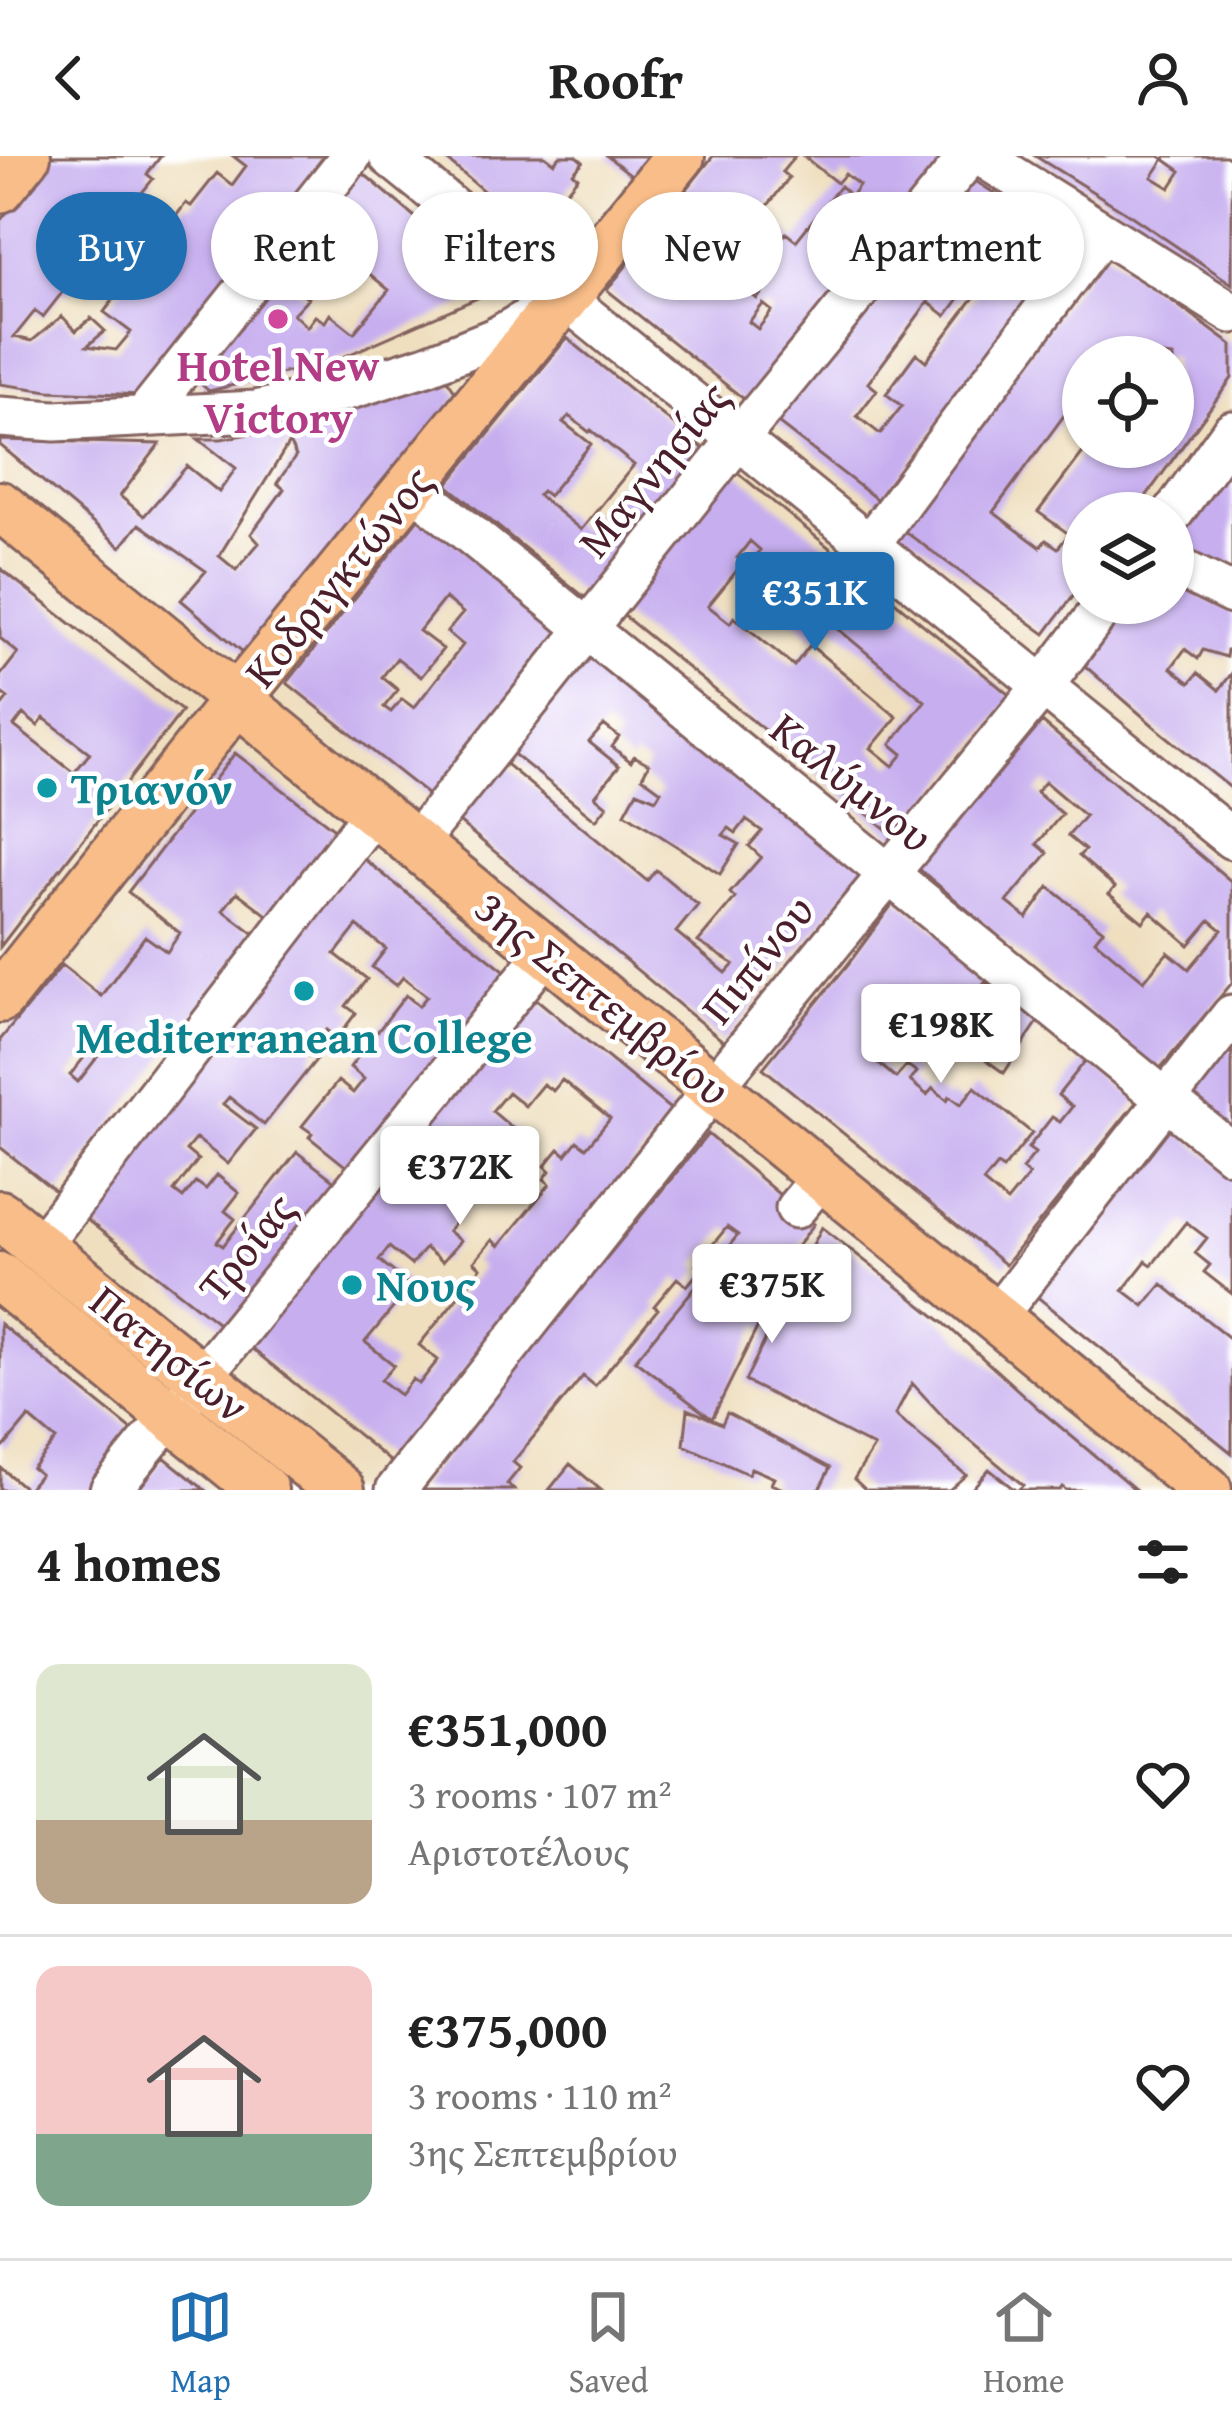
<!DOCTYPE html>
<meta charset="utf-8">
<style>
:root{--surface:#fff;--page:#f6f6f6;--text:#222;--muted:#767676;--line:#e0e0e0;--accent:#1f6fb2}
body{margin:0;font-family:"Gentium Book Plus",serif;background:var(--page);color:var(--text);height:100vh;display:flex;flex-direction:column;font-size:45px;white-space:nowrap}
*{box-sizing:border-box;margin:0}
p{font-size:39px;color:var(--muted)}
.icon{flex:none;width:66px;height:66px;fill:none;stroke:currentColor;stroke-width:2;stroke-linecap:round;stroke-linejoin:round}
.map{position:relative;height:1334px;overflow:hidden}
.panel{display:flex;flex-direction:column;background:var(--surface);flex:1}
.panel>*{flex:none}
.hud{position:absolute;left:36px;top:36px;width:1161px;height:108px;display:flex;gap:24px}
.controls{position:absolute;left:1062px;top:180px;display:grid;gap:24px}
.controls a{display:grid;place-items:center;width:132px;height:132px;border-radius:50%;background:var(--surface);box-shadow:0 3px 9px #0004;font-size:60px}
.price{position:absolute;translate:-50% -102px;padding:0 27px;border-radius:12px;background:#fff;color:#222;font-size:39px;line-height:78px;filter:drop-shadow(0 3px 6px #0008)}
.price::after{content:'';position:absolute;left:50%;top:72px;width:36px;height:27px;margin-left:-18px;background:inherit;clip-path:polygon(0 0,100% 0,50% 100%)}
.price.active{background:var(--accent);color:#fff}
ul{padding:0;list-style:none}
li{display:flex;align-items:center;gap:36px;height:300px;padding:0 36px}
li+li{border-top:3px solid var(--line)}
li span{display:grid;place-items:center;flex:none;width:336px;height:240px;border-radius:24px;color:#555}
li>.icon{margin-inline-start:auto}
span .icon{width:144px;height:144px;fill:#fffc;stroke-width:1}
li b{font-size:51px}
h2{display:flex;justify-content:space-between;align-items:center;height:144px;padding:0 36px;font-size:51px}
.tag{padding:0 42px;border-radius:54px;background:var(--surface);box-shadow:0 3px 9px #0004;font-size:42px;line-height:108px}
.tag.active{background:var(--accent);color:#fff}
header{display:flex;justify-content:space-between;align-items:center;height:156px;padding:0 36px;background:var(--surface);font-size:54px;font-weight:700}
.tab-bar{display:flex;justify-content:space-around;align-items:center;height:168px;border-top:3px solid var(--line);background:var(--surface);font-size:33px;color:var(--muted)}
.tab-bar a{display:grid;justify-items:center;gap:6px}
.tab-bar .active{color:var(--accent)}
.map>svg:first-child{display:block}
</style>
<header><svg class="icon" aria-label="back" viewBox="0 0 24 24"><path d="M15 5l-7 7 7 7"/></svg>Roofr<svg class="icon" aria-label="person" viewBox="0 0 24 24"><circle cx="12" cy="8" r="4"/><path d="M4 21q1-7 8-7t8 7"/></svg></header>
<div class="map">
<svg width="1232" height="1334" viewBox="0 0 1232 1334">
<rect width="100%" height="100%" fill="#fff"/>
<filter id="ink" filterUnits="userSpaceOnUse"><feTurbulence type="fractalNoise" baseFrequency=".00833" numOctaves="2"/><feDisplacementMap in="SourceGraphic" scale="24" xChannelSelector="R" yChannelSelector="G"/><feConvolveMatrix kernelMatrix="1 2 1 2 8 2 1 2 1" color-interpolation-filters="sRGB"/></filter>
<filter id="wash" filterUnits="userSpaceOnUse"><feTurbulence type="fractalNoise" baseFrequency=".004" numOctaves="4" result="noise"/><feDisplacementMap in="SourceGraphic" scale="48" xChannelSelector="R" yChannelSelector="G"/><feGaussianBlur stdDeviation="2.7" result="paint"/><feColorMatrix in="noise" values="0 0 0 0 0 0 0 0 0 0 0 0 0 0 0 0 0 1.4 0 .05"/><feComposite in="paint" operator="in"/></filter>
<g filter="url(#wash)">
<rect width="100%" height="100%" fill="#efdfbf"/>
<g id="blocks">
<path fill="#c7afef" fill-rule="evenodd" d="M51,0h110l-14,18 6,5 -17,21 -6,-5 -42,52 10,8 -30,38 -4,-3 -21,27 -8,-6 -21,26 18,4 30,-25 14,15 15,-13 14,13 -18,15 29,4 15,-18 -27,-20 35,-45 -11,-9 21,-28 10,8 27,-35 5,3 26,-33 15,12 14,-19 -13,-10h93l-184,239 -93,-4 -49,-7v-163z
M442,0h103l9,7 6,-7h16l7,6 -10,11 5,4 -46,55z
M607,0h45l-17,22z
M713,0h82l-13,16 7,6 -27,35 13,10 -38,48 -34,-27 -6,8 13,11 -6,7 25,19 6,-8 22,18 16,-20 -14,-12 27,-34 10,8 44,-55 11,10 8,-11 -14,-11 -8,9 -34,-27h134l11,7 -198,241 -143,-114zM763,148l9,7 -14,18 -9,-7z
M1035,0h124l5,3 -12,18 18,11 11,-17 -17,-12 2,-3h60l6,4v124l-105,-71z
M357,12l78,66 54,38 4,19 -159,70 -125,30 -20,-18 85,-102 34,27 -15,16 14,13 8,-11 10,6 5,-8 24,19 35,-43 -40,-33 14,-16 -39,-33z
M969,21l105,67 -194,258 -106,-82zM1000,88l9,7 -83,110 -10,-8 -30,41 16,12 -22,28 -23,-18 20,-26 -9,-7 60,-81 18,14z
M1103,94l129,95v33l-98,135h-51v69l-38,52 -145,-106zM1154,199l19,2v90h-86l-49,65 31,22 -11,14 -12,-8 -6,7 -47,-35 81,-110 -3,-2 12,-17v-26h69z
M567,182l141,114 -120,148 -141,-115zM569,260l20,16 2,-2 43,35 -53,65 -43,-35 4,-4 6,5 43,-52 -28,-22z
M442,216l17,25 -214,257 -64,-54 25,-29 -67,-47 -18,23 -121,-102v-5l160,4 -40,52 24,20 43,-50 32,26 17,-24 -38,-29h23l68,-12zM289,287l7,13 -19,27 7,6 -33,45 8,9 -23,27 -17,-14z
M1232,305v119l-59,-32z
M733,313l280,229 -115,141 -280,-228zM750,385l10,9 -21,25 79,64 13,-16 94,78 -34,43 12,10 -10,12 -22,-18 26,-31 -87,-72 -16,21 -60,-49 -4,6 -22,-17 35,-43 -6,-5z
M422,358l145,116 -134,169 -146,-116zM445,442l18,15 -16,19 16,13 -49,63 -12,-9 -11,13 -7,-5 14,-17 -16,-13 15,-19 24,19 22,-28 -24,-18z
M0,412l182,143 -182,236v-239l8,-10 -8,-6v-16l18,-23 -18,-15zM23,558l15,12 6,-8 46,35 -16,20 -60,-47z
M1173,427l59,29v40l-5,-2 -1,7 -23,-7 -5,9 -13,-10 -14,19 19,15 8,-10 21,17 13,-17v116l-77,-62 -70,-61 46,-63h42z
M589,492l279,218 -144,176 -271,-225 48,-57 146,121 9,-11 42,35 -22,27 50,41 8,-9 -36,-22 37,-44 -5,-5 31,-36 -12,-11 13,-15 -16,-11 -10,13 -7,-5 -6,7 16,9 -19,30 -95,-61 12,-22 19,8 5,-8 -19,-14 7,-13 -15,-8 -3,6 -19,-15 7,-10 -15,-12 -15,17 30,24 -24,30 12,10 -11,14 -90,-72z
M1042,566l190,160v101l-74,88 -239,-202zM1045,626l40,34 -17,20 17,14 -6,6 36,31 -6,7 34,28 8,-10 38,33 21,-25 12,10 -33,39 -21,-17 -24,29 -49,-41 8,-10 -54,-43 -22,31 -20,-16 41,-49 -11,-9 25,-30 -26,-22z
M235,597l102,78 -66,87 -34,-26 -14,18 33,25 -197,259 -59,-47v-107l62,-75 39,31 44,-60 22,16 13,-19 -52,-41zM98,884l8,6 -28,36 -8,-7z
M359,699l150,119 -155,199 -45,-36 3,-4 -10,-7 36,-45 15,12 11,-14 -14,-12 56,-72 13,11 8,-10 -24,-19 -7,9 -24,-19 14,-18 -29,-23 -22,28 32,25 -21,27 10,7 -19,25 -10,-8 -19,25 8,5 -52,65 -35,-28 -6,7 33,25 -28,35 -32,-26 -10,12 12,10 -24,31 9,7 13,-16 10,7 11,-14 22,18 -14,18 10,8 -18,23 6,4 74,-94 44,34 -114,144 -150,-118z
M897,742l144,119 -37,56 -25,-18 12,-15 -15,-14 14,-50 -41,54 -61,-30 -19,24 -5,13 24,6 4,6 -13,15 17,14 11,-13 10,7 -7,9 17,14 6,-7 14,12 3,-4 11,8 14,-17 57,46 -29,36 -6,-4 -14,17 24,20 22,-27 -7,-6 13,-16 -7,-5 24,-31 8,5 12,-15 -14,-12 29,-36 51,41 -133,165 -242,-197 86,-105z
M529,837l146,120 -284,349 -146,-119zM562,924l48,39 -24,29 -9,-7 -11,14 -7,-6 -14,17 5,5 -6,8 6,5 -51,62 -7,-6 -18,22 7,6 -62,77 19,15 -19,24 -6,-5 -13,16 -19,-15 13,-15 -29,-23 46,-56 -32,-26 10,-13 22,18 14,-17 17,14 18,-21 -12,-10 76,-93 -32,-27 16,-19 17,14 18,-22 10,7z
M1232,881v94l-46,-39z
M1166,965l66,53v120l-28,-22 6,-7 -15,-12 12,-15 -21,-16 -34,43 -6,-4 -23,29 21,16 18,-22 70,56v113l-202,-162z
M708,978l106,90 -18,24 -25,51 11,6 40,-78 123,97 95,86 96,80h-70l-4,-3 -2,3h-42l5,-5 -74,-62 -37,-40 -17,32 71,60 -17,15h-83l-12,-11 20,-32 -129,-66 25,-51 -11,-6 -47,95 -77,-59 103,-125 -11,-8 -31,38 5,4 -14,17 -10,-8 -23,28 4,3 -63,77 -12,-10 -70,86 7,6 -13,16 7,6h-91l-4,-3z
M0,1168l142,114 -42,52h-100v-23l27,23 13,-16 -8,-6 24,-28 -27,-23 -25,30 -4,-3z
M688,1253l34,15 5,-11 103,55 -11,22h-34l-14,-6 3,-6 -23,-10 -3,6 -64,-29z
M164,1301l41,33h-67z
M570,1308l31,26h-52z
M989,1313l26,21h-44z"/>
</g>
</g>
<g filter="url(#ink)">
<use href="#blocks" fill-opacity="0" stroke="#84625f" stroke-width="3"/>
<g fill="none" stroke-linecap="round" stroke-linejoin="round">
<g stroke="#84625f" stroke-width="45">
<path id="minor" d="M389,0l843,683
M981,0l251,157
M144,260l207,-260
M0,261l55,4 201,-10 91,-21 80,-25 68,-27 55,-32
M411,330l821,667
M1173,357l59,-82
M869,389l233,-313
M1173,409l59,29
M415,688l323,-405 231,-283
M796,1052l26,-31
M39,1091l335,-435
M995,1162l237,-303
M110,1334l437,-538
M396,1334l335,-424 312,-380 63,-83"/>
</g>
<g stroke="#84625f" stroke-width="54">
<path id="major" d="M0,32l26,-32
M0,350l1207,984
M0,842l237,-299 443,-543
M0,1059l340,275
M0,1121l263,213"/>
</g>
<use href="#minor" stroke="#fff" stroke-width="39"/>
<use href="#major" stroke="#f8bd88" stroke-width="48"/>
</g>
</g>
<circle fill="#d1479c" stroke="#fff" stroke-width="4.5" cx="278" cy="163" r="12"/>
<g fill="#0f9aa8" stroke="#fff" stroke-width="4.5">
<circle cx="47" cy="632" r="12"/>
<circle cx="304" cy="835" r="12"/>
<circle cx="352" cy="1129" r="12"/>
</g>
<g text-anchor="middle" stroke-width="9" stroke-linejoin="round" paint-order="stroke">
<g font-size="45" font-weight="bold" fill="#b23c85" stroke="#fff">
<text x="278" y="225">Hotel New<tspan x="278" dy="52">Victory</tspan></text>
</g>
<g font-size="45" fill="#4a1f2b" stroke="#fff">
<text transform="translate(653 313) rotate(-51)" y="16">Μαγνησίας</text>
<text transform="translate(338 420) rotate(-51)" y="16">Κοδριγκτώνος</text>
<text transform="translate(852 626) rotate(39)" y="16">Καλύμνου</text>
<text transform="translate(757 803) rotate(-51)" y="16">Πιπίνου</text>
<text transform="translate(603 842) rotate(39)" y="16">3ης Σεπτεμβρίου</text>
<text transform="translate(246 1091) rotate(-51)" y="16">Τροίας</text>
<text transform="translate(170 1197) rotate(39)" y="16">Πατησίων</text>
</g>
<g font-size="45" font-weight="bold" fill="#0d838f" stroke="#fff" text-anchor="start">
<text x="71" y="648">Τριανόν</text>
<text x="304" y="897" text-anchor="middle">Mediterranean College</text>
<text x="376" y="1145">Νους</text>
</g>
</g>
</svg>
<div class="controls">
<a><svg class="icon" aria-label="locate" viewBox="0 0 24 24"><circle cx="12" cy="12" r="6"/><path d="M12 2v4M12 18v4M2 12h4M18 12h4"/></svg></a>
<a><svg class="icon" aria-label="layers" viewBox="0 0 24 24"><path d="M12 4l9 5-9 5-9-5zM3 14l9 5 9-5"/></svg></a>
</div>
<b class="price active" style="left:815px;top:498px">€351K</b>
<b class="price" style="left:941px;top:930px">€198K</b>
<b class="price" style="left:460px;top:1072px">€372K</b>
<b class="price" style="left:772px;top:1190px">€375K</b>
<div class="hud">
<a class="tag active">Buy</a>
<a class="tag">Rent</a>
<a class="tag">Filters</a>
<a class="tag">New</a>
<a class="tag">Apartment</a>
</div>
</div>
<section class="panel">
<h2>4 homes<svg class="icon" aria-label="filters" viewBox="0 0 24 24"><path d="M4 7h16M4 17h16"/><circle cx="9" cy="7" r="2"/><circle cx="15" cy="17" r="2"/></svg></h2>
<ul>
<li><span style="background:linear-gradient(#dfe7d0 65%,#b9a48a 0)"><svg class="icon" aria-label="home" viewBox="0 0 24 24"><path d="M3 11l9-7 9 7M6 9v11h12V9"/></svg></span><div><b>€351,000</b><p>3 rooms · 107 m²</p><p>Αριστοτέλους</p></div><svg class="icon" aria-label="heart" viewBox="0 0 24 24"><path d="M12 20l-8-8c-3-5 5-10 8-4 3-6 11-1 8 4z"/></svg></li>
<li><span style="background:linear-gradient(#f6c9c9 70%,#7fa58c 0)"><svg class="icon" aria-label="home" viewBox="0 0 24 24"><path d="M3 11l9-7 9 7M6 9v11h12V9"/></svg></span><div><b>€375,000</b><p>3 rooms · 110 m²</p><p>3ης Σεπτεμβρίου</p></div><svg class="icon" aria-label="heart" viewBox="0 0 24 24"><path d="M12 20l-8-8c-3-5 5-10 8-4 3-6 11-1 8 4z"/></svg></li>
</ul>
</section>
<nav class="tab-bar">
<a class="active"><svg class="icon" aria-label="map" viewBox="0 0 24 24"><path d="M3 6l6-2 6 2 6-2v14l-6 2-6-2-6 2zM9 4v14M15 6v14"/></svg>Map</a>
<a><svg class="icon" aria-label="saved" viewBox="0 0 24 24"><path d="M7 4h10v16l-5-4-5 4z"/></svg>Saved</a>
<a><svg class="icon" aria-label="home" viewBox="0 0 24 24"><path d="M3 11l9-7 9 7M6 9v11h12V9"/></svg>Home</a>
</nav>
